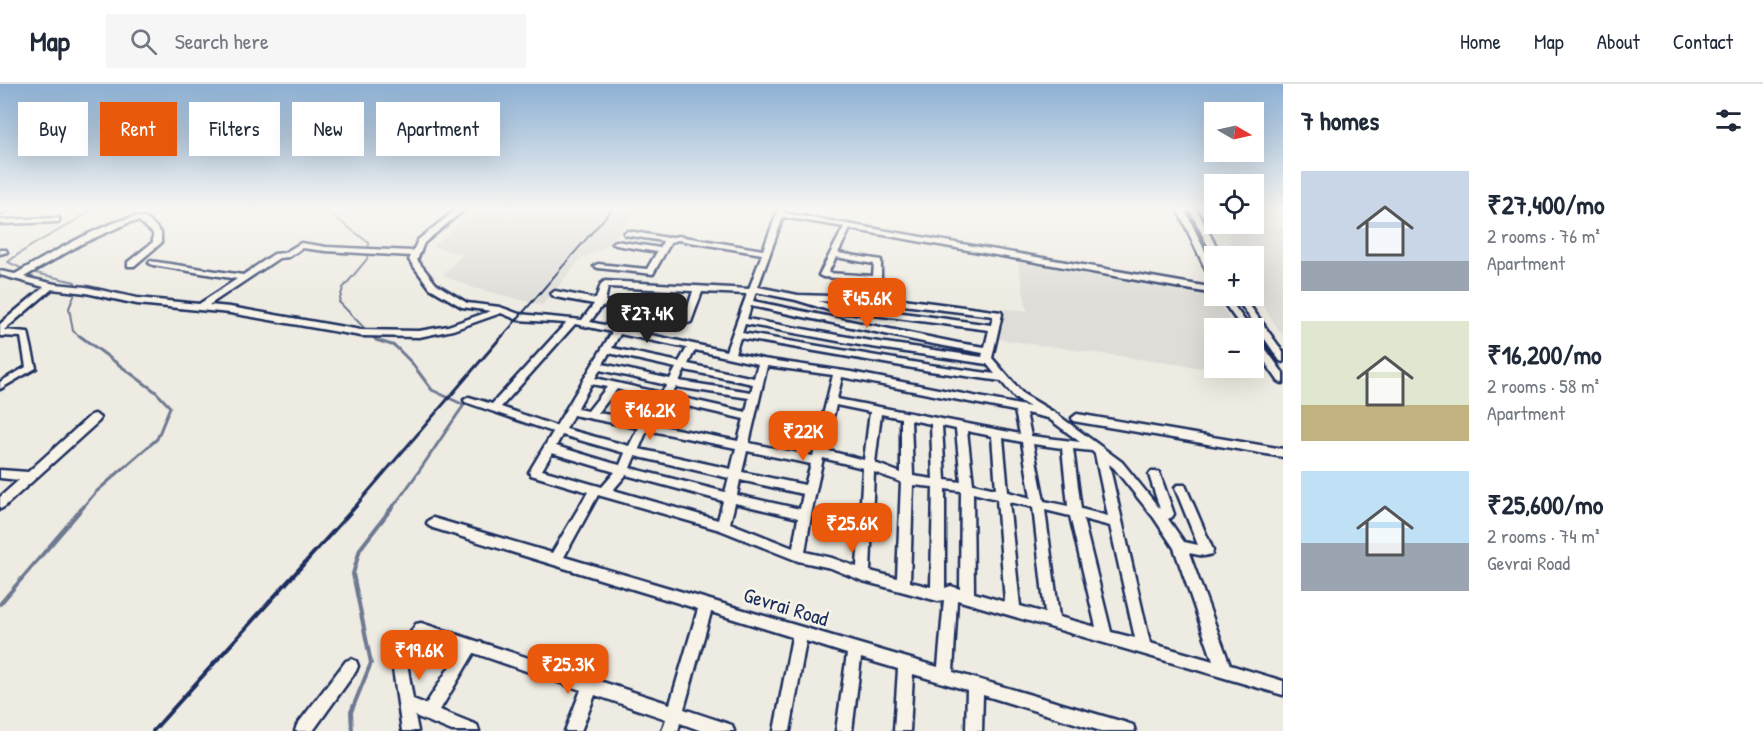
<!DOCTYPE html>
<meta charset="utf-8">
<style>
:root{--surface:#fff;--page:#f6f6f7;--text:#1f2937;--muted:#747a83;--line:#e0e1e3;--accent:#ea580c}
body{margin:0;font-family:"Patrick Hand",sans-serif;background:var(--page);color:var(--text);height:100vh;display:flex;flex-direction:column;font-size:22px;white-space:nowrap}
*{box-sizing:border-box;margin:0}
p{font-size:20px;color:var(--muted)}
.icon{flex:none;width:33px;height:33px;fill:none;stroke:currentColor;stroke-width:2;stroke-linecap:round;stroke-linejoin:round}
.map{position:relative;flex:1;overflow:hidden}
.details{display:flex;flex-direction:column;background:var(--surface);width:480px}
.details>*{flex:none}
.guide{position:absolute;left:18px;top:18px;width:570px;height:54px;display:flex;gap:12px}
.needle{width:39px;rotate:99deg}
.buttons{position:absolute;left:1204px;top:18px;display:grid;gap:12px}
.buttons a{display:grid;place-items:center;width:60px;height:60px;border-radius:0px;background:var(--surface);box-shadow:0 6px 24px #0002;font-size:30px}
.price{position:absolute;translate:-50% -51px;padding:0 14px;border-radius:12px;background:var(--accent);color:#fff;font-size:20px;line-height:39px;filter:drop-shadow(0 2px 3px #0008)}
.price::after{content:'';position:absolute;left:50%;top:36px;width:18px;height:14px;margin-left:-9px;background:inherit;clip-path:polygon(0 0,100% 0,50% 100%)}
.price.selected{background:#222;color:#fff}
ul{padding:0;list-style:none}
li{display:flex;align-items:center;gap:18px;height:150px;padding:0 18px}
li span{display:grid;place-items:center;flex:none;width:168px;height:120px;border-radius:0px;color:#555}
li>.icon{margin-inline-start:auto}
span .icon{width:72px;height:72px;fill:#fffc;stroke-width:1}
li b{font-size:26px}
h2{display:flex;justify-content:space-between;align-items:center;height:72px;padding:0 18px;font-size:26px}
.chip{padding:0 21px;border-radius:0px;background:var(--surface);box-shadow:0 6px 24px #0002;font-size:21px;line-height:54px}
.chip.selected{background:var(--accent);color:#fff}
header{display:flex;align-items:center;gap:36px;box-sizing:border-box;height:84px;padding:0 30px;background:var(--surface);border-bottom:2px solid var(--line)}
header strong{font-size:28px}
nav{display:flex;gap:33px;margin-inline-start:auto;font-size:21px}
.search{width:420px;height:54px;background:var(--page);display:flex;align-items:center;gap:15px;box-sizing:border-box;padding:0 21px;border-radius:0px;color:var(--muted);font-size:22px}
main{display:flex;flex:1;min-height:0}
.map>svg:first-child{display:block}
</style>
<header>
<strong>Map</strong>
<div class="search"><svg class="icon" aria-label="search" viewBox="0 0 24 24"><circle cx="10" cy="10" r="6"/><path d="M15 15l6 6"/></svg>Search here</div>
<nav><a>Home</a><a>Map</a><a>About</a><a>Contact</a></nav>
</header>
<main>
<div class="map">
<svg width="1283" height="647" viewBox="0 0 1283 647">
<rect width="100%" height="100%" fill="#eeebe2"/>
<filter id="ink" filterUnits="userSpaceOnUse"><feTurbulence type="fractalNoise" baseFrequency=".0167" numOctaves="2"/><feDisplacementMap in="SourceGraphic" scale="12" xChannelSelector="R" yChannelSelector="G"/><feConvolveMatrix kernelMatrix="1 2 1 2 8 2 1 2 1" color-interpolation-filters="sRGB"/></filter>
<g filter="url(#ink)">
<path fill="#deddd8" d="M478,124h161l-33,39 -25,12 -39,46 -69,-17 -30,-13 19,-21 -29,-7z
M1229,140l54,4v108l-29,-44v-36h-24z
M1017,174l197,38 21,32h-20v40h39v-11l13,20 -270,-38 7,-30 23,2z"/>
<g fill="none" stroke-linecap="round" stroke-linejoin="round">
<path stroke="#6e7992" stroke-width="2" d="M323,124l46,35 -2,16 -24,29 -4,14 35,36
M25,186l-17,-8c27,-22 59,-33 86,-54
M31,188l44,10 -1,14 -5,12 4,23 9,7"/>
<path stroke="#6e7992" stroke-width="3" d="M80,252l76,56 14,15 -13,32 -61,53 -14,16
M373,252l3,4 19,6 16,16 21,28 32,15c-24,34 -46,70 -72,103"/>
<path stroke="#6e7992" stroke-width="4" d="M0,520l84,-98
M352,647l-1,-19 20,-49 -18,-89 7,-25 33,-43"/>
<g stroke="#1b2f5e" stroke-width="5">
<path id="minor" d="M1,124h6l1,2 -8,4z
M458,124h8l-42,35 -7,17 19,24 31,19 33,4 19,7 63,6 12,-16 -39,-7 -4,-3 4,-3 41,8 5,-15 4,-3 144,8 13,-35 -84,-14 -7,2 -18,32 -55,-6 -4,-2 4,-2 49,5 10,-17 -41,-7 -4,-2 4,-2 44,7 3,-7 -38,-6 -1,-2 4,-2 40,7 10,-2 85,14 16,-42h6l-1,5 431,75v6l-365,-65 -12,24 43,7v19l-4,2 -54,-4 -4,-2 25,-48 -61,-10 -25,70 40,8 97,3 106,14 1,2 -10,44 31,36 32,19 67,49 38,47 -11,-34 2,-3h8l15,42 -2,3 -4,2 16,23 14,3 -23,-57 2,-3h8l28,65 -1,4 -8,2 -15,-3 41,112 53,16v14l-326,-95 -4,72 174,51 6,2 2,6h-34l-118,-36 -1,36h-16l1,-41 -54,-16 -3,57h-16l4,-62 -37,-11 -9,73h-16l11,-77 -41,-13 -16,90h-16l18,-94 -81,-25 -27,97 48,16 2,6h-32l-22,-8 -2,8h-16l4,-12 -71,-24 -14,36h-16l16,-41 -107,-37 -34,57 37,15 2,6h-27l-37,-15 3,15h-16l-10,-69 24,-38 5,-1 249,81 28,-95 -265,-81 -4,-2 -2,-3 2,-3 4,-2 119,35 36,-61 -57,-17 -2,-3 24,-40 -88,-30 -1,-2 5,-3 23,7 74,-81 -48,-3 -17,-7 -48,17 -34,7 -58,-1 -131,-23 -93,-9 -51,-11 -34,-4 -48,41 24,2 8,36 -36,21v-7l26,-15 -5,-30 -21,-1v-12l44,-37 -44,-12v-4l15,3c25,-14 98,-58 124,-57 9,0 16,9 22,16v10l-27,23h-6v-4l25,-20v-9l-14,-12 -9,1 -49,22 -57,33 31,7 31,3 51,11 62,6 38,-25 -84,-14 -4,-2 1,-2 93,14 31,-21 10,-1 17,-10 25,4 87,4 5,-11zM302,164l24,3 85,5 -2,4 21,28 32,19 29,4 -43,15 -29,5 -58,-1 -131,-23 -21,-2 70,-47 10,-1zM836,173l38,7 -1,12 -45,-3zM608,203l85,4 -8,26 -80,-16zM702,208l45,2 -21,57 -136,-29 12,-16 86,17 3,-1zM756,208l40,8 42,13 28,1 123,16 -4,17 -27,-4 -205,-42zM818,217l77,3 98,12 -2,9 -125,-17 -27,-1zM751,222l177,37 55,10 -1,4 -117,-17 -118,-21zM575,240l37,8 -56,94 -55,-19zM745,240l120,22 122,18 8,10 -65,-9 -188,-32zM620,250l67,14 -8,14 -67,-14zM740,254l190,33 71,10 14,17 15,9 -179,-35 -88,-13 -28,-6zM695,266l63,14 -4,14 -66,-14zM609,269l67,15 -6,11 -67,-15zM767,282l66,9 -20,81 -64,-13zM600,286l67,15 -6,8 -66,-15zM685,286l68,14 -2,8 -72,-11zM842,293l173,34 5,23 -183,-35zM591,300l16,3 -19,24 -11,-2zM676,303l73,11 -3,14 -76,-17zM617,305l14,4 -15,23 -18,-3zM640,311l17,4 -16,23 -16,-4zM666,317l78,18 -6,22 -87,-17zM836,321l34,7 -6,48 -39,-10zM1026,329l22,5 32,24 -49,-6zM881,330l20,4v55l-26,-10zM573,331l65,13 -9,18 -63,-17zM911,336l20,4 2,55 -20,-3zM942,342l14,3 5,53 -16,-2zM647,346l89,18 -5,21 -92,-20zM967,347l25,5 4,53 -23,-5zM562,351l63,18 -5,12 -8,-2 -56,-17zM1003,354l19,4 9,56 -23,-6zM1033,360l29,4 6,58 -24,-5zM1073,365l19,2 3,3 13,62 -27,-7zM747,367l64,13 -6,21 -63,-13zM552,369l63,19 -13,15 -60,-17zM635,372l94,22 -4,14 -95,-24zM823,374l40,10 -6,99 -25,-9 -27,-6 7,-42zM1109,380l5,4 40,50 20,30 39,113 -63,-18zM874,388l27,10 -4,96 -27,-7zM626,391l97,26 -5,19 -105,-30zM740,396l63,14 -3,15 -63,-14zM913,401l20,2 -2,100 -21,-5zM945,405l16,2 -1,98 -9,-3 -6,2zM973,409l24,6 8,103 -31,-9zM598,411l122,35 78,31 33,7 32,13 75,20 6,-1 -6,67 -374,-110zM1009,418l24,5 12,106 -25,-7zM735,419l63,15 -5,30 -63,-25zM1045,426l25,6 26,111 -37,-10zM1083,435l27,7 25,112 -24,-6zM424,552l37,13 -35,55 -13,-5 -6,-36z
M1177,124h7l31,64v11l-4,-2z
M1189,124h7l25,48h-6v2l-2,-2z
M56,134h3v4l-59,2v-4z
M0,166h6l1,2 -7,2z
M1219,212h8l23,32h-8z
M1235,212h8l40,56v10l-3,-1z
M1254,252l3,1 26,36v10l-4,-1 -25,-36z
M95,330l5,4 -1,3 -95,86 -4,2v-12l19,-17 -19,-2v-8l28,2 63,-57z
M1077,330l206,35v8l-210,-36 -1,-3z
M351,575l5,2 2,5 -2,5 -43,60h-18l2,-6 49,-64z"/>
</g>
<use href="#minor" fill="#f7f3e8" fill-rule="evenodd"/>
<path stroke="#1b2f5e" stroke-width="2" d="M501,254l112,-130"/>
<path stroke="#1b2f5e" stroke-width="3" d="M354,424l148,-172"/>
<path stroke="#1b2f5e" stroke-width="4" d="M153,647l203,-225"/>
</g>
</g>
<linearGradient id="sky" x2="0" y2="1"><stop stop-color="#8db0d4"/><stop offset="0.58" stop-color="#f7f6f2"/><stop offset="1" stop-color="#f7f6f2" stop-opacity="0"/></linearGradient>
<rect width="1283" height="215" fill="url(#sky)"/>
<g text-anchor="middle" stroke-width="5" stroke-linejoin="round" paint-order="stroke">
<g font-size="21" fill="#1b2f5e" stroke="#f7f3e8">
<text transform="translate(786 523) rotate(17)" y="7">Gevrai Road</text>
</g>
</g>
</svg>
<div class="buttons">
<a><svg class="needle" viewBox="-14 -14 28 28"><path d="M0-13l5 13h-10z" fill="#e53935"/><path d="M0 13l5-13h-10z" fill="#747a83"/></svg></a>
<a><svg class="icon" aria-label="locate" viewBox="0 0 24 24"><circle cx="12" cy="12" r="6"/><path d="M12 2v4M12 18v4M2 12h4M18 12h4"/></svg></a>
<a>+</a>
<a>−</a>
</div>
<b class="price" style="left:867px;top:245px">₹45.6K</b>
<b class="price selected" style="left:647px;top:260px">₹27.4K</b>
<b class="price" style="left:650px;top:357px">₹16.2K</b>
<b class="price" style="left:803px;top:378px">₹22K</b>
<b class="price" style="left:852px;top:470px">₹25.6K</b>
<b class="price" style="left:419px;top:597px">₹19.6K</b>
<b class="price" style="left:568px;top:611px">₹25.3K</b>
<div class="guide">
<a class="chip">Buy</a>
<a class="chip selected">Rent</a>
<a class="chip">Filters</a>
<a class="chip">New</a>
<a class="chip">Apartment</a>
</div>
</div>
<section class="details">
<h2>7 homes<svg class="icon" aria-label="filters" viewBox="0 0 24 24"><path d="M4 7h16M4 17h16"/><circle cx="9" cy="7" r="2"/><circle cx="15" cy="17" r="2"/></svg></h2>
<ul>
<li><span style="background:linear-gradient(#c9d6e8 75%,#9aa5b1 0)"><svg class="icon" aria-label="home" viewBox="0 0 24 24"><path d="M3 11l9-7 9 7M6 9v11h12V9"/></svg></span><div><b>₹27,400/mo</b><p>2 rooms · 76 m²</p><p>Apartment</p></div></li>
<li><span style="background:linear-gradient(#dfe7d0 70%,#c2b280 0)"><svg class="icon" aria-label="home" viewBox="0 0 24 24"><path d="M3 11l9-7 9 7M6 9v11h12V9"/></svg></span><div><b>₹16,200/mo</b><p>2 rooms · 58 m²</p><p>Apartment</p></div></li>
<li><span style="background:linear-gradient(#bfe0f5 60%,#9aa5b1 0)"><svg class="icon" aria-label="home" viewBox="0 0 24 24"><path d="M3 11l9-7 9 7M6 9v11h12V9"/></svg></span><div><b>₹25,600/mo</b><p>2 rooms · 74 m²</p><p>Gevrai Road</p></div></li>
</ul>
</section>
</main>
